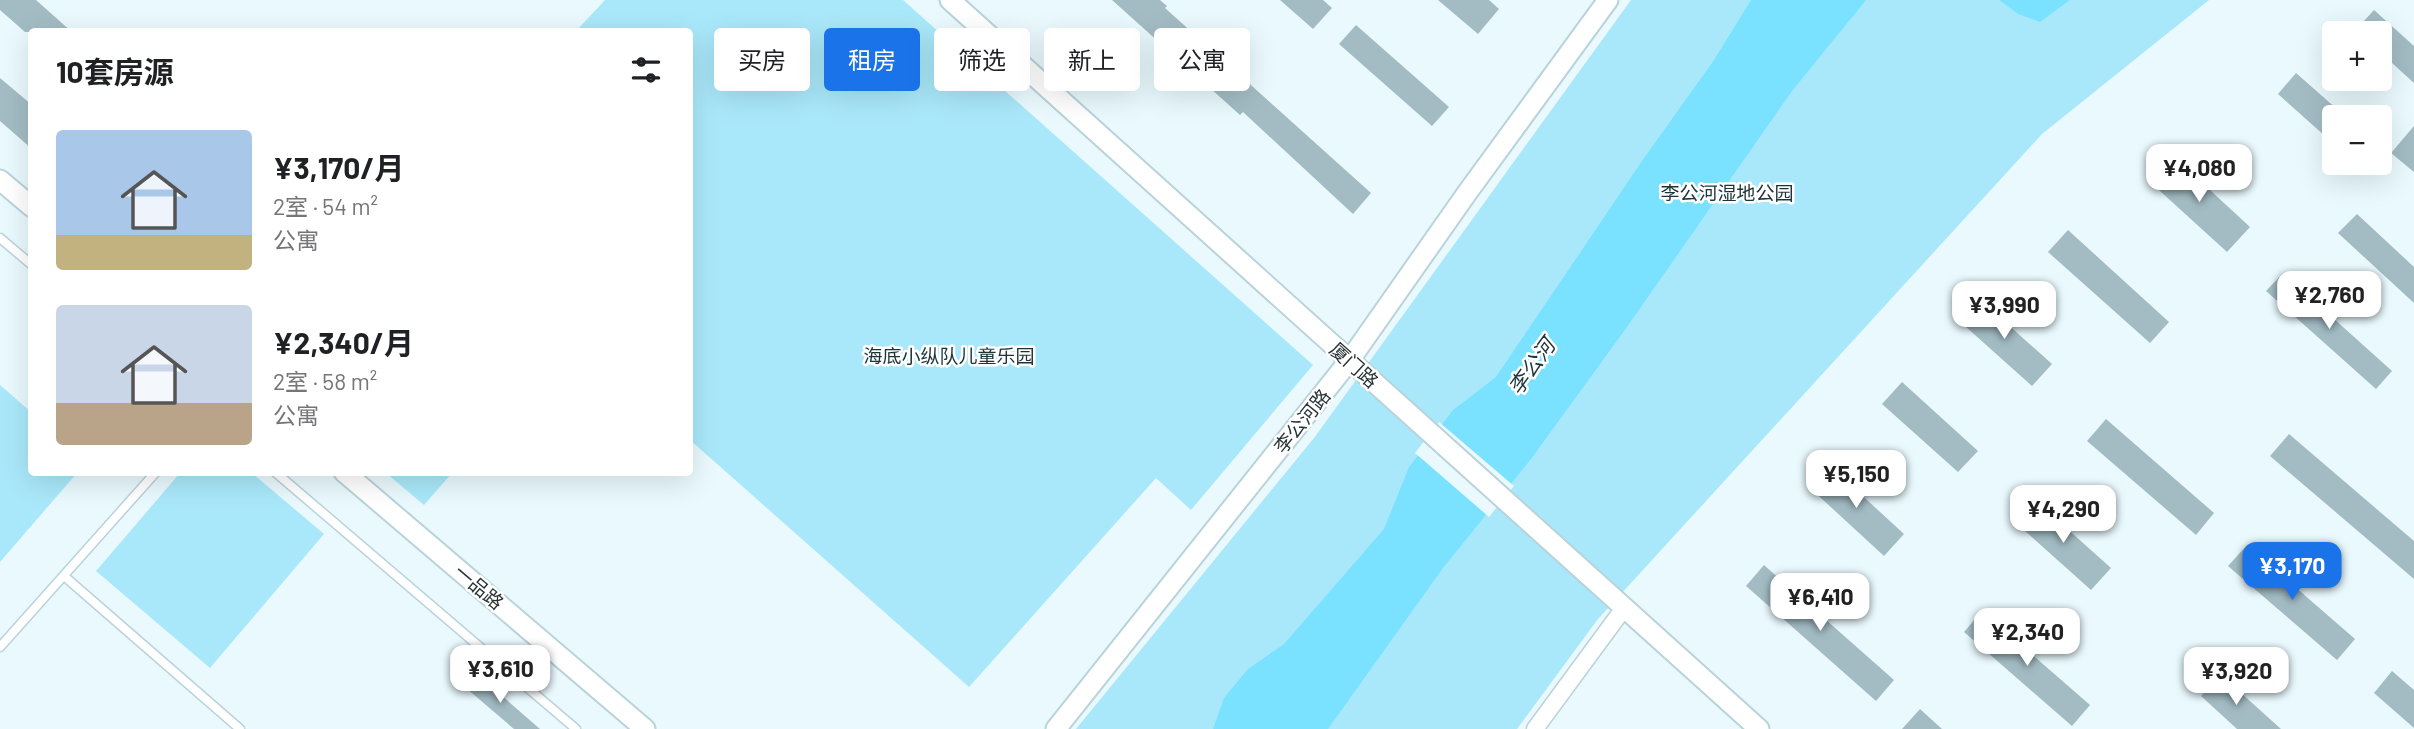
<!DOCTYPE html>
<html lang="zh">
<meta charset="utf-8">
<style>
:root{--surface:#fff;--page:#f2f2f2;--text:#202124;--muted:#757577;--accent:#1a73e8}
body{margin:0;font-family:Barlow,"Noto Sans SC",sans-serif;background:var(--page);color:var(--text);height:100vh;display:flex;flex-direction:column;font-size:26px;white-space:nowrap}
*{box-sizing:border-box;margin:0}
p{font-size:23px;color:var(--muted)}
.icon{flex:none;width:38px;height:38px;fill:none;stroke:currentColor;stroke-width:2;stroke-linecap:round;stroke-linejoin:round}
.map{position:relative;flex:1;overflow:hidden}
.sheet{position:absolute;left:28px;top:28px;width:665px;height:448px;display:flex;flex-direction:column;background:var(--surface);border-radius:7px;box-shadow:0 7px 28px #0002}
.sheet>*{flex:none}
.guide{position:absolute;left:714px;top:28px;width:665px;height:63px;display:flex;gap:14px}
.tools{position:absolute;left:2322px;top:21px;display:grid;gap:14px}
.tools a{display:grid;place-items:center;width:70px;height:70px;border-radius:7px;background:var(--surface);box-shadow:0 7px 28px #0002;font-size:35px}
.price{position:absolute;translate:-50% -60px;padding:0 16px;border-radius:14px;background:#fff;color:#222;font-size:23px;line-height:46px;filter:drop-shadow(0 2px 4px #0008)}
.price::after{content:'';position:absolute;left:50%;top:42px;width:21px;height:16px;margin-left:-10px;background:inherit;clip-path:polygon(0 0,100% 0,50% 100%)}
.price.selected{background:var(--accent);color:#fff}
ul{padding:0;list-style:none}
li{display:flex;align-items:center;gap:21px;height:175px;padding:0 28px}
li span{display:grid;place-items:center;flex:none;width:196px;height:140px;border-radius:7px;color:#555}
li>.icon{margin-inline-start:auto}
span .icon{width:84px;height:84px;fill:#fffc;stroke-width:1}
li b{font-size:30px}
h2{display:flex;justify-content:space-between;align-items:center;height:84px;padding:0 28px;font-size:30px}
.pill{padding:0 24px;border-radius:7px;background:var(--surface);box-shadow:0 7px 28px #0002;font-size:24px;line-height:63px}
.pill.selected{background:var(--accent);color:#fff}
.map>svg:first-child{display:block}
</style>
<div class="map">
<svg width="2414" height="729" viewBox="0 0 2414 729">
<rect width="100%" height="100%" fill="#e9f9fe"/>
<path fill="#a9e8fa" d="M605,0h298l410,365 -122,145 -35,-32 -187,209 -279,-247v-408l-114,-1z
M1631,0h578l-167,134 -444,485 -81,110h-441l238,-291z
M0,385l31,27 1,60 45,1 -77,89z
M180,473h72l72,61 -114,134 -114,-97z
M386,473h66l-28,32z"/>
<path fill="#7ae2fe" d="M1751,0h115l-74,91 -165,236 -96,132 -88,109 -115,161h-115l11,-31 24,-29 36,-25 100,-115 25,-62 44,-57 43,-33 148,-219 70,-98z
M1999,0h71l-30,22 -22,-8z"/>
<path fill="#e9f9fe" d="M1439,422l75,64 -25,31 -74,-64z"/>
<path fill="#a3bcc4" d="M0,0h36l36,32h-47l-25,-22z
M1112,0h48l7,6 -2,2 206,185 -18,21 -110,-102 -3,3z
M1280,0h43l9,8 -19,21z
M1438,0h51l10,9 -21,25z
M2374,10l40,36v37l-34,-31v-19h-27z
M1356,25l93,82 -17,19 -93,-82z
M2296,73l50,44h-12v27l-56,-50z
M0,78l32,27v44l-32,-28z
M2414,126v46l-23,-19z
M2172,155l78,72 -23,25 -78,-71z
M2357,214l57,53v36l-76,-70z
M2068,230l101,92 -19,21 -102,-91z
M2283,273l109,98 -16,18 -110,-98z
M1976,296l76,68 -20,22 -76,-68z
M1902,382l76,69 -20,21 -76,-68z
M2106,419l108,94 -18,22 -109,-94z
M2289,434l125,107v38l-144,-123z
M1829,465l75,69 -20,22 -75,-69z
M2035,500l76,68 -20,22 -76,-68z
M2247,545l108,94 -18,21 -109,-94z
M1764,565l130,115 -18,21 -130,-115z
M1982,611l108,94 -18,21 -108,-94z
M2392,671l22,19v38l-40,-35z
M478,675l62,54h-26l-48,-41z
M2221,675l60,54h-44l-36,-33z
M1920,709l22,20h-40z"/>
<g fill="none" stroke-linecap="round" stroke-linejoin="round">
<g stroke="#b9d3da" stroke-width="11">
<path id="service" d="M0,238l32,27
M275,472l301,257
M64,576l176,153
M0,647l156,-175"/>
</g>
<g stroke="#b9d3da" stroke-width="19">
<path id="minor" d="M1535,729l89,-121"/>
</g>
<g stroke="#b9d3da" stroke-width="23">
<path id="tertiary" d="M950,0l809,729
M0,180l32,27
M344,472l301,257
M1056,729l293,-368 118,-168 141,-193"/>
</g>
<use href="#service" stroke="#fff" stroke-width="8"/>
<use href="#minor" stroke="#fff" stroke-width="16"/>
<use href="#tertiary" stroke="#fff" stroke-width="19"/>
</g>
<g text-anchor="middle" stroke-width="5" stroke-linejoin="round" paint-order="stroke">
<g font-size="19" fill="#1b3339" stroke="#fff">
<text x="1727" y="200">李公河湿地公园</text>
<text x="949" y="363">海底小纵队儿童乐园</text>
</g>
<g font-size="19" fill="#293336" stroke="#fff">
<text transform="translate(1354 365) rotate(42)" y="7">厦门路</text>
<text transform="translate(1302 421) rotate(-51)" y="7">李公河路</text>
<text transform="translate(479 587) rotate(40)" y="7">一品路</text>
</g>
<g font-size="21" font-style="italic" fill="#1d353c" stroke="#fff">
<text transform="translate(1532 367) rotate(-54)" y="7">李公河</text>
</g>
</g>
</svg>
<div class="tools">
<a>+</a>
<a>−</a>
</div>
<b class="price" style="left:2199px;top:204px">¥4,080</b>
<b class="price" style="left:2329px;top:331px">¥2,760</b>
<b class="price" style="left:2004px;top:341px">¥3,990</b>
<b class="price" style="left:1856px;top:510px">¥5,150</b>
<b class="price" style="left:2063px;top:545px">¥4,290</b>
<b class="price selected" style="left:2292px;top:602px">¥3,170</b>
<b class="price" style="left:1820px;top:633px">¥6,410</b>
<b class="price" style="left:2027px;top:668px">¥2,340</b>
<b class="price" style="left:500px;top:705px">¥3,610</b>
<b class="price" style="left:2236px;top:707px">¥3,920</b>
<div class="guide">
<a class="pill">买房</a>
<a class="pill selected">租房</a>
<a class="pill">筛选</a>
<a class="pill">新上</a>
<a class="pill">公寓</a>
</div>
<section class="sheet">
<h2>10套房源<svg class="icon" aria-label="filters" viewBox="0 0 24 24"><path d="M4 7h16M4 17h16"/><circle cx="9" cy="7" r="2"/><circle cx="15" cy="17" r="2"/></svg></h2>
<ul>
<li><span style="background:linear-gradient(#a9c7e8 75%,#c2b280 0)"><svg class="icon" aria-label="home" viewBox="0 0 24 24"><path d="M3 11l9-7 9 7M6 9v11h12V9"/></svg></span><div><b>¥3,170/月</b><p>2室 · 54 m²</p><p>公寓</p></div></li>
<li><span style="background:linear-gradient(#c9d6e8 70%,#b9a48a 0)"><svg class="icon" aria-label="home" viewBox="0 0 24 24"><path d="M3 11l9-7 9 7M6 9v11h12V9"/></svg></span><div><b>¥2,340/月</b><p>2室 · 58 m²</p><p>公寓</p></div></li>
</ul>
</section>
</div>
